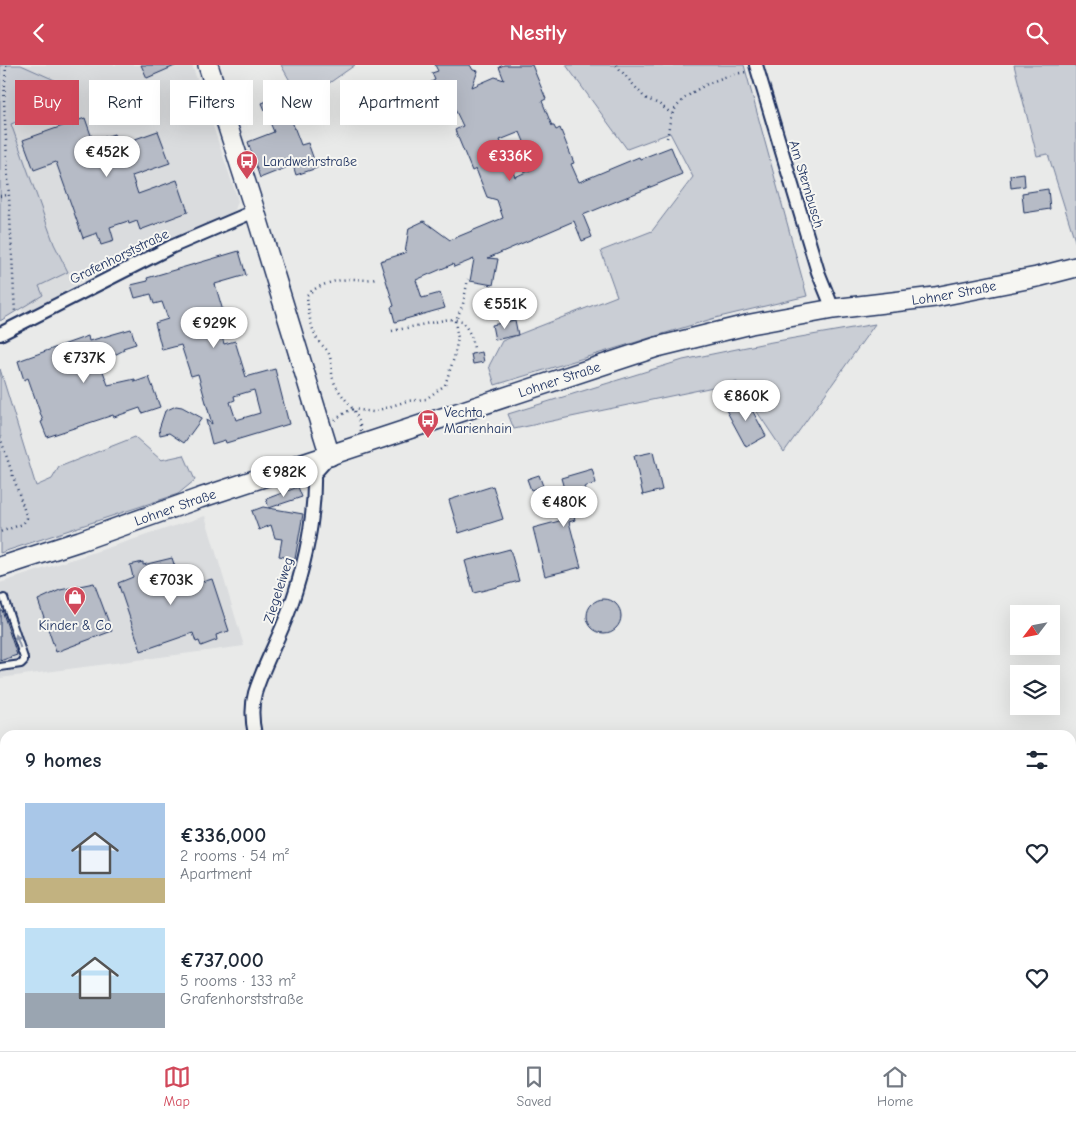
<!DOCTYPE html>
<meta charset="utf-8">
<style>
:root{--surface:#fff;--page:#f6f6f7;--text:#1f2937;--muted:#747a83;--line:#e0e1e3;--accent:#d1495b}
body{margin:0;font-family:"Comic Neue",sans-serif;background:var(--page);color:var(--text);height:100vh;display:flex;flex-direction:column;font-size:19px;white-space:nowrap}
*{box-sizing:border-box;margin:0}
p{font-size:16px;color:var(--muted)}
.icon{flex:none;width:28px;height:28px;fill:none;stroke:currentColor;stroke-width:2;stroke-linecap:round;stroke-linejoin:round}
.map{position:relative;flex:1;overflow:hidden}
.sheet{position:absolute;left:0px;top:665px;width:1076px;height:321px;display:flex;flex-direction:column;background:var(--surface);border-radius:15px 15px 0 0;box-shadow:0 5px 20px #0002}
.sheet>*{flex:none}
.hud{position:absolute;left:15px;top:15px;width:500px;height:45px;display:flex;gap:10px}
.needle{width:32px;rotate:238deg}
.controls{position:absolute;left:1010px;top:540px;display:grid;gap:10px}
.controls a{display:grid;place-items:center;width:50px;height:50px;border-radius:0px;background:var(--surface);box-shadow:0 5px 20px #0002;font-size:25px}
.price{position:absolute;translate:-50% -42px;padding:0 11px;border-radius:18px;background:#fff;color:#222;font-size:16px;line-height:32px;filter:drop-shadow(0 1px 2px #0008)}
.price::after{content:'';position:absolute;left:50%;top:30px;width:15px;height:11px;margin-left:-8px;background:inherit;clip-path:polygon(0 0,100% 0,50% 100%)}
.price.on{background:var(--accent);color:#fff}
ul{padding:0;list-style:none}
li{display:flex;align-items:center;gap:15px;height:125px;padding:0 25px}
li span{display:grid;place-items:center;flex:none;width:140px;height:100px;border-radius:0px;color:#555}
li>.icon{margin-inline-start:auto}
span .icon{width:60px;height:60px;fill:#fffc;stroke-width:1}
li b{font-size:21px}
h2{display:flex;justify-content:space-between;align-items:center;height:60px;padding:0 25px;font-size:21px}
.tag{padding:0 18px;border-radius:0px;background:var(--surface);box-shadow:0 5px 20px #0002;font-size:18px;line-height:45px}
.tag.on{background:var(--accent);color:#fff}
header{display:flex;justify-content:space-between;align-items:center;height:65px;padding:0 25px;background:var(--accent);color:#fff;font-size:22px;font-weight:700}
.dock{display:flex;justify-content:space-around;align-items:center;height:70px;border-top:1px solid var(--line);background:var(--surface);font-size:14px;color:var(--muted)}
.dock a{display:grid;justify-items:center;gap:2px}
.dock .on{color:var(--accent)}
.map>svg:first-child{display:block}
</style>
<header><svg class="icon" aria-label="back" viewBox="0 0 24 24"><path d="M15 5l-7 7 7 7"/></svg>Nestly<svg class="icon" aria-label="search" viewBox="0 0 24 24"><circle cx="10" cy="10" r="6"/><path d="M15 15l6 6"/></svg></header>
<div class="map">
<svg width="1076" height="986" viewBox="0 0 1076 986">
<rect width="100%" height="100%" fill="#e9eae9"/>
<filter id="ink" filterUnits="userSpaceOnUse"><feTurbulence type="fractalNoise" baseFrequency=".02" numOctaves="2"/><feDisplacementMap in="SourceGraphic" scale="10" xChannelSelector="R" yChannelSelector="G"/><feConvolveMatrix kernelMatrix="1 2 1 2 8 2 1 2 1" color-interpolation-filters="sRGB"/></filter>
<g filter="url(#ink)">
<path fill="#dadcde" d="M21,0h171l45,132 1,4 -3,9 -8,6 -65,25 -72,35 -51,30 -17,6 -15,-185z
M205,451l39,130 -244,32v-95z
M5,881v100h514v5h-519v-103z"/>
<path fill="#caced5" stroke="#727e9a" d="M0,0h21l38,17 9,20 -57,22 43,120 14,28 -29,14 4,9 -43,26z
M281,0h74l-53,37z
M566,0h178l63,231 -92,22 -220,67 -6,-19 13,-25 115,-45 -16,-45 51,-20 41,-54 -23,-44 -43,16z
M1014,0h62v179l-28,-90 -11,2z
M875,259l-91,128 -47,-70 -223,47 -6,-15 175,-54 83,-17z
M0,304l36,117 16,-7 7,-12 76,-30 26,23 23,-5 11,25 -17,14 -178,59z
M1076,733v190l-5,3v-192z
M710,981h40l3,5h-42z"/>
<path fill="#a2aaba" stroke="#6c7995" d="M519,981h162l2,5h-164z
M750,981h193l-3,5h-187z"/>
<path fill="#b6bbc6" stroke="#1b2f5e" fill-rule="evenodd" d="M141,0h36l-30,13z
M435,0h35l3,5 5,1 -6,16 23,-10 9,3 -5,-13 5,-2h28l14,34 -4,2 10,25h2l2,4 4,-2 14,35 -3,1 8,18 60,-25 1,2 31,-12 11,27 -99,41 9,22 -10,4 -8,-20 -86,37 10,1 -5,26 -23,-4 4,-22 -20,8 -1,-3 -37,16 6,18 18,-5 5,15 -50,14 -4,-15 3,-1 -14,-45 25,-8 4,-25 15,-7 26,19 53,-22 -6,-18 -10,-3 -11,-28 -4,2 -17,-41 8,-4 -11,-23 -4,2 -3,-5 -6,2 -3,-7 -5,-2 3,-5 -3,-6 4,-2 -3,-7 6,-2zM520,67l15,36 -20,9 -15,-37z
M282,30l19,50 7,-2 9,25 -21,7 -3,-10 -33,13 -12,-36 26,-10 -12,-29z
M85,53l8,23 21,-7 4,11 40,-14 12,32 -38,13 6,18 39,-14 11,32 -48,18 -3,-9 -8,3 -1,-3 -18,6 4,14 -13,4 -4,-12 -14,5 -27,-76 -22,8 -11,-30z
M1024,108l1,13 -14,2 -1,-13z
M1048,124l2,20 -26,4 -2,-20z
M239,186l7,24 -31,9 8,27 -2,1 1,5 -2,1 1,2 -3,1 6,23 11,-3 11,36 29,-8 14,55 -63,19 -1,-3 -13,4 -6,-24 6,4 -14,-50 -7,2 -10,-31 -19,5 -7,-27 13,-4 -6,-17 -8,2 -3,-10 -16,4 -4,-13 17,-4 -1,-3zM254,325l6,23 -24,7 -6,-18 5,-2 -1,-4z
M515,255l3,15 -23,5 -3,-15z
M131,264l5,15 -13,4 1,2 -17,9v2l-7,2 8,22 27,-6v3l14,-5 11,30 -18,6 -2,-5 -26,9 -1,-2 -66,22 -6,-15 2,-1 -15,-43 -4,2 -6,-19 70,-25 1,5z
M482,287l2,10 -11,2 -2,-10z
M745,332l21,39 -20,11 -21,-39z
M176,341l6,1 20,11 -18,25 -15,-10 -9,2 -1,-6 6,-18z
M653,387l9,38 -19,5 -9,-39z
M592,404l4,14 -12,4 5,16 -17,6 3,11 -6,2 12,45 -36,9 -12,-48 30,-8 -5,-14 10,-3 -7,-25z
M539,410l4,11 -12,4 -4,-11z
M493,421l10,33 -44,14 -10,-33z
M298,422l4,10 -33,11 -3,-9z
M263,442l40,7 -8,45 -16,-3 3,-17 -7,-1 -4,-13 -12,5 -7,-19z
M510,484l9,32 -45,12 -9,-32z
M172,493l10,30 30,-9 17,52 -13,4 1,5 -16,6 -2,-5 -3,1 -3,-9 -52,18 -23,-68 15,-6 -3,-12 13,-3v3z
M94,518l18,48 -56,21 -18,-52 22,-10z
M587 551a17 17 0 1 1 34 0a17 17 0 1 1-34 0Z
M0,545h2l15,45 -17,6z"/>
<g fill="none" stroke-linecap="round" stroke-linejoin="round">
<g stroke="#1b2f5e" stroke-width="10">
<path id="lane" d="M0,602l21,-3 3,-3v-3l-20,-60
M0,974l5,-2
M347,981l2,5"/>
</g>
<g stroke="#1b2f5e" stroke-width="16">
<path id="street" d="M756,0l62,207 15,37
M0,269l171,-87 84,-36
M255,670c-3,-14 -4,-28 0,-42 9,-30 26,-58 36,-88 14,-41 24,-87 23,-131l16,-18"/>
</g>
<g stroke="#1b2f5e" stroke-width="22">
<g id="secondary">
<path d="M208,0l47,146 75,245"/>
<path id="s1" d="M0,502l80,-26 120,-43 457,-151 94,-23 82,-15 102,-12 102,-20 39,-10"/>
</g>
</g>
<path stroke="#1b2f5e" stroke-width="2.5" stroke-dasharray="1 4" stroke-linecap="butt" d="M6,0l-2,36 11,212
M616,0l29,33 14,6 13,10
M667,73c2,-8 2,-17 5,-23 9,-23 52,-41 75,-43
M0,131l8,-1
M392,266l57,-12 14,2 8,15 3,12
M335,355l11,-8 7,-3 20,3 34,-11 19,-2 19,-14 9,-27 4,-20 -3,-16 8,-18 5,-25
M361,366c-3,-23 -17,-29 -26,-47 -5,-10 -2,-20 -6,-30 -2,-6 -9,-9 -12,-15 -7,-14 -9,-28 -10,-44 12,-11 29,-15 44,-16 9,0 15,2 24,-1
M0,372l27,81 -4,6 -23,8
M1071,784l5,8
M453,981v5"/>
<use href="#lane" stroke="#f6f6f2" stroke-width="6"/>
<use href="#street" stroke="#f6f6f2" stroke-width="12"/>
<use href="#secondary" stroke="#f6f6f2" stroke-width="19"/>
</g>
<defs><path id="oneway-solid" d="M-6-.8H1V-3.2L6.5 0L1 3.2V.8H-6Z" transform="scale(1.25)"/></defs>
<use fill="#8892a8" href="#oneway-solid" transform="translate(18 576) rotate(-109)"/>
</g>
<defs>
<g id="bus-pin" transform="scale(1.125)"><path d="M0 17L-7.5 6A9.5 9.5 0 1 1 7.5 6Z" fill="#d1495b" stroke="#f6f6f2"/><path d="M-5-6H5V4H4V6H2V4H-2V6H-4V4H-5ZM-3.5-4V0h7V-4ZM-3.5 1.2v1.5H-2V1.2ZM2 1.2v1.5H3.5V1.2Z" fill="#fff"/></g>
<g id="shop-pin" transform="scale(1.125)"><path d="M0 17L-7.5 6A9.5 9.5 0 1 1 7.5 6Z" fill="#d1495b" stroke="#f6f6f2"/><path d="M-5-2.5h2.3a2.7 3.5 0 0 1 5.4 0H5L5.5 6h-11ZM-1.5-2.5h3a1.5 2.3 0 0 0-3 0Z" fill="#fff"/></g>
</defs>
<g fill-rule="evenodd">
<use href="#bus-pin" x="247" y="96"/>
<use href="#bus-pin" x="428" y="355"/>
<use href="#shop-pin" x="75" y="532"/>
</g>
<g text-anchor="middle" stroke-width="4" stroke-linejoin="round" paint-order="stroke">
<g font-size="14" fill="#1b2f5e" stroke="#f6f6f2" text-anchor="start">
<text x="263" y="101">Landwehrstraße</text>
<text x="444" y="352">Vechta,<tspan x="444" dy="16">Marienhain</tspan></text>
<text x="75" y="565" text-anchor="middle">Kinder &amp; Co</text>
</g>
<g font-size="14" fill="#1b2f5e" stroke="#f6f6f2">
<text transform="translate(807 119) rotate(73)" y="5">Am Sternbusch</text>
<text transform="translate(119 191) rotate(-26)" y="5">Grafenhorststraße</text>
<text dy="5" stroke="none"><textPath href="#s1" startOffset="995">Lohner Straße</textPath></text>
<text dy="5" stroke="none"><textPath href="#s1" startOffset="590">Lohner Straße</textPath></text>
<text dy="5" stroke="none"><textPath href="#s1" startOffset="185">Lohner Straße</textPath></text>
<text transform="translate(278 525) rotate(-72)" y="5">Ziegeleiweg</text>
</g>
</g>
</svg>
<div class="controls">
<a><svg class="needle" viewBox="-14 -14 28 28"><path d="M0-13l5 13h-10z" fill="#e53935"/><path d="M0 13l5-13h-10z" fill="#747a83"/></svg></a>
<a><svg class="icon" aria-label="layers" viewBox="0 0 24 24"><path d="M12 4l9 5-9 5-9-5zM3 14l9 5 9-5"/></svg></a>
</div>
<b class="price" style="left:107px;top:113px">€452K</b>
<b class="price on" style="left:510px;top:117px">€336K</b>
<b class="price" style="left:505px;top:265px">€551K</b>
<b class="price" style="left:214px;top:284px">€929K</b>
<b class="price" style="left:84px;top:319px">€737K</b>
<b class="price" style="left:746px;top:357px">€860K</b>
<b class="price" style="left:284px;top:433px">€982K</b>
<b class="price" style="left:564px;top:463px">€480K</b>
<b class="price" style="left:171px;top:541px">€703K</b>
<div class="hud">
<a class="tag on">Buy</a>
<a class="tag">Rent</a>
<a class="tag">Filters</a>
<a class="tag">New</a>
<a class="tag">Apartment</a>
</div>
<section class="sheet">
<h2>9 homes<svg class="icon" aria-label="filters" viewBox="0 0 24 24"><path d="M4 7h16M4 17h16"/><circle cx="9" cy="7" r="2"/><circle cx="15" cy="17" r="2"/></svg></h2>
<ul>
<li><span style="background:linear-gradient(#a9c7e8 75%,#c2b280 0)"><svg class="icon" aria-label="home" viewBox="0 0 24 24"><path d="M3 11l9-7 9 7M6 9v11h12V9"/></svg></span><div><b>€336,000</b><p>2 rooms · 54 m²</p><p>Apartment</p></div><svg class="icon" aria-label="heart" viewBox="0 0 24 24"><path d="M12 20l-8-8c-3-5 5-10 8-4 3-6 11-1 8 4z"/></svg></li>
<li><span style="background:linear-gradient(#bfe0f5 65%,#9aa5b1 0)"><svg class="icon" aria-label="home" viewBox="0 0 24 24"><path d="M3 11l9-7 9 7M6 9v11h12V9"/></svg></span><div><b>€737,000</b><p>5 rooms · 133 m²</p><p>Grafenhorststraße</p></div><svg class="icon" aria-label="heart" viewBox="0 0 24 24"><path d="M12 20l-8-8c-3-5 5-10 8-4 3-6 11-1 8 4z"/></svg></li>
</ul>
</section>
</div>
<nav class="dock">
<a class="on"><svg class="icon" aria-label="map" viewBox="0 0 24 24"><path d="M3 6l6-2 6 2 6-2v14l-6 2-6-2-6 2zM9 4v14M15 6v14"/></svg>Map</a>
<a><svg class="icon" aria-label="saved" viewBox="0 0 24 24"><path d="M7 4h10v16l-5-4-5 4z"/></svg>Saved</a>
<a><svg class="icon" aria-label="home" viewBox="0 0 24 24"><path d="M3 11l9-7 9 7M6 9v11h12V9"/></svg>Home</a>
</nav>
